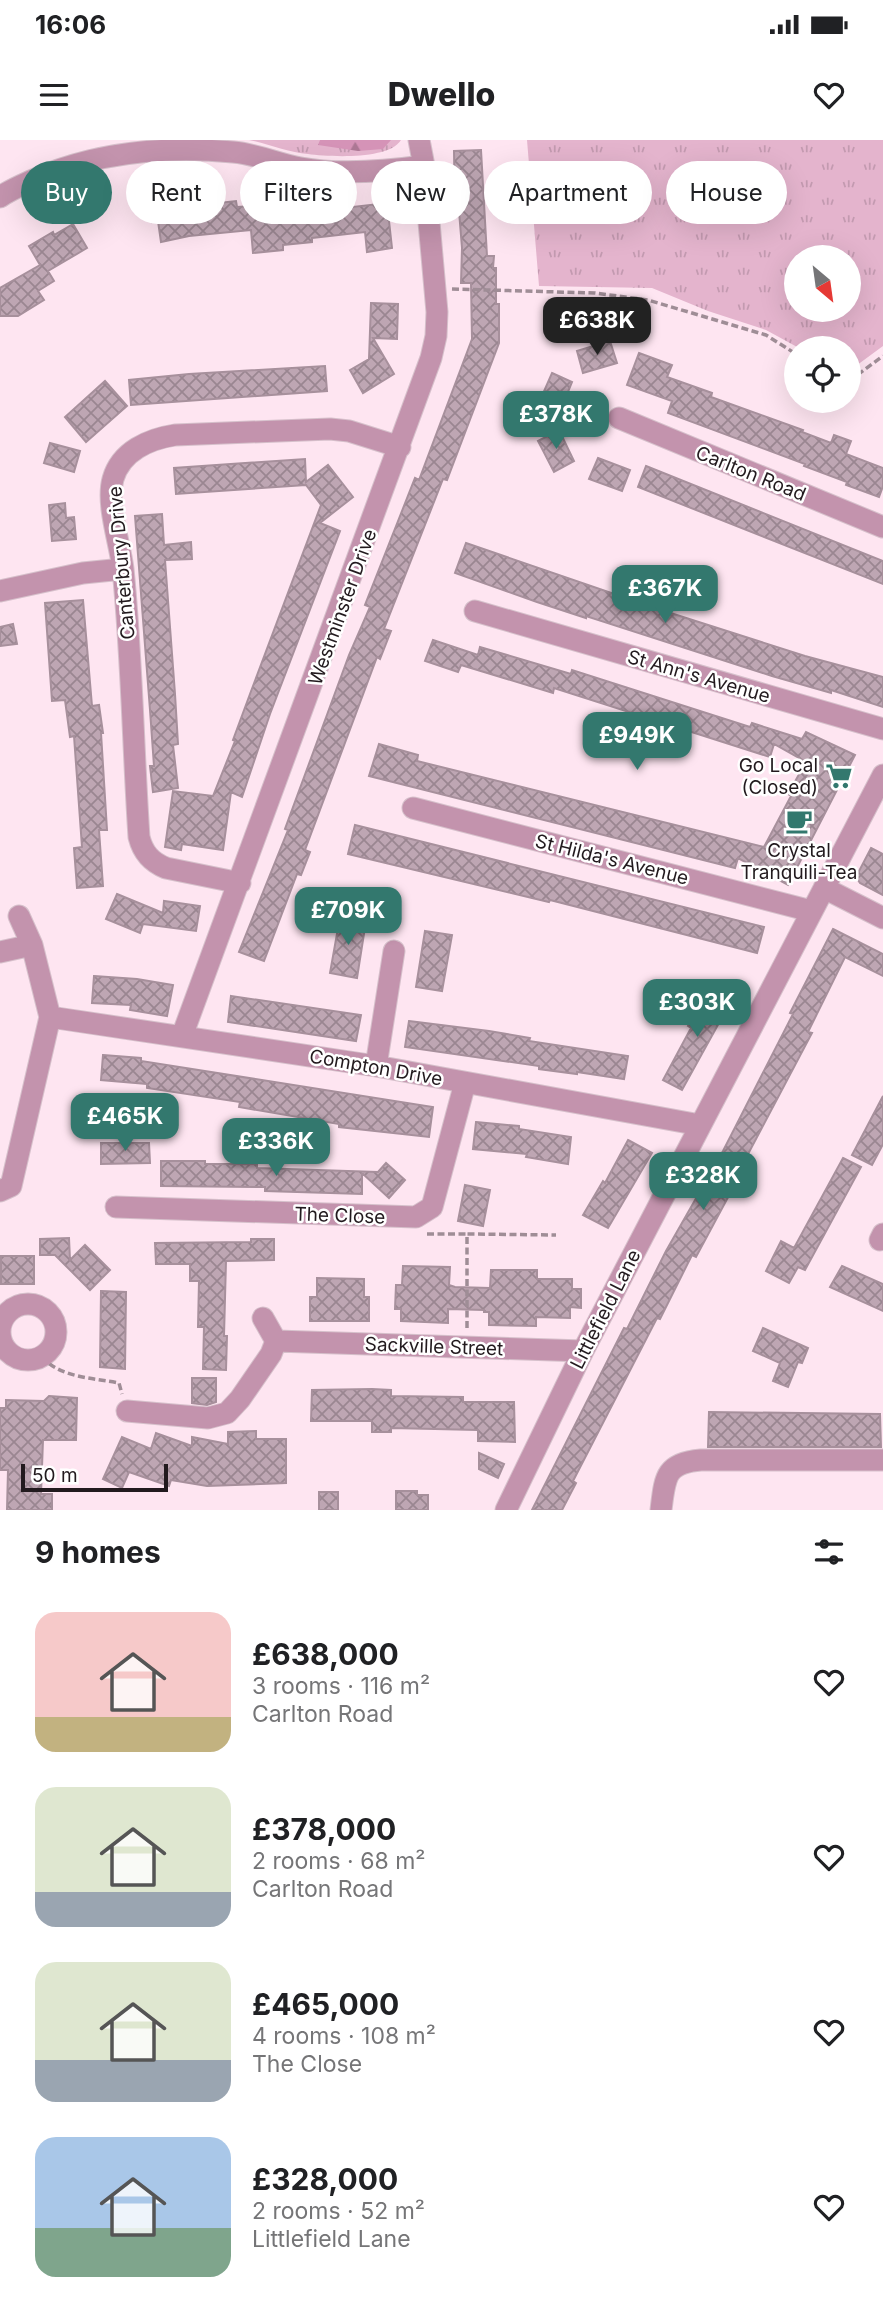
<!DOCTYPE html>
<meta charset="utf-8">
<style>
:root{--surface:#fff;--page:#f6f6f6;--text:#202124;--muted:#757577;--accent:#33786e}
body{margin:0;font-family:Inter,sans-serif;background:var(--page);color:var(--text);height:100vh;display:flex;flex-direction:column;font-size:26px;white-space:nowrap}
*{box-sizing:border-box;margin:0}
p{font-size:23px;color:var(--muted)}
.icon{flex:none;width:38px;height:38px;fill:none;stroke:currentColor;stroke-width:2;stroke-linecap:round;stroke-linejoin:round}
.map{position:relative;height:1370px;overflow:hidden}
.panel{display:flex;flex-direction:column;background:var(--surface);flex:1}
.panel>*{flex:none}
.top-card{position:absolute;left:21px;top:21px;width:842px;height:63px;display:flex;gap:14px}
.needle{width:46px;rotate:151deg}
.buttons{position:absolute;left:784px;top:105px;display:grid;gap:14px}
.buttons a{display:grid;place-items:center;width:77px;height:77px;border-radius:50%;background:var(--surface);box-shadow:0 7px 28px #0002;font-size:35px}
.scale{position:absolute;left:21px;bottom:18px;width:147px;box-sizing:border-box;padding-left:7px;border:4px solid #221a1e;border-top:0;font-size:19px;line-height:24px;white-space:nowrap;color:#221a1e;-webkit-text-stroke:5px #fff;paint-order:stroke}
.price{position:absolute;translate:-50% -60px;padding:0 16px;border-radius:14px;background:var(--accent);color:#fff;font-size:23px;line-height:46px;filter:drop-shadow(0 2px 4px #0008)}
.price::after{content:'';position:absolute;left:50%;top:42px;width:21px;height:16px;margin-left:-10px;background:inherit;clip-path:polygon(0 0,100% 0,50% 100%)}
.price.selected{background:#222;color:#fff}
ul{padding:0;list-style:none}
li{display:flex;align-items:center;gap:21px;height:175px;padding:0 35px}
li span{display:grid;place-items:center;flex:none;width:196px;height:140px;border-radius:21px;color:#555}
li>.icon{margin-inline-start:auto}
span .icon{width:84px;height:84px;fill:#fffc;stroke-width:1}
li b{font-size:30px}
h2{display:flex;justify-content:space-between;align-items:center;height:84px;padding:0 35px;font-size:30px}
.pill{padding:0 24px;border-radius:32px;background:var(--surface);box-shadow:0 7px 28px #0002;font-size:24px;line-height:63px}
.pill.selected{background:var(--accent);color:#fff}
.status{display:flex;justify-content:space-between;align-items:center;height:49px;padding:0 35px;background:var(--surface);direction:ltr}
.status svg{height:19px;fill:currentColor}
header{display:flex;justify-content:space-between;align-items:center;height:91px;padding:0 35px;background:var(--surface);font-size:32px;font-weight:800}
.map>svg:first-child{display:block}
</style>
<div class="status"><b>16:06</b><svg viewBox="0 0 49 12"><path d="M0 12V9h3v3zM5 12V6h3v6zM10 12V3h3v9zM15 12V0h3v12zM26 1h20v11H26zM47 4h2v5h-2z"/></svg></div>
<header><svg class="icon" aria-label="menu" viewBox="0 0 24 24"><path d="M4 6h16M4 12h16M4 18h16"/></svg>Dwello<svg class="icon" aria-label="heart" viewBox="0 0 24 24"><path d="M12 20l-8-8c-3-5 5-10 8-4 3-6 11-1 8 4z"/></svg></header>
<div class="map">
<svg width="883" height="1370" viewBox="0 0 883 1370">
<defs>
<pattern id="grass-tufts" width="24" height="20" patternUnits="userSpaceOnUse" patternTransform="scale(1.75)"><rect width="24" height="20" fill="#e4b4cd"/><path d="M3 7l-1-3M5 7V3M7 7l1-3M15 17l-1-3M17 17v-4M19 17l1-3" fill="none" stroke="#c39ab0"/></pattern>
<pattern id="forest-firs" width="22" height="20" patternUnits="userSpaceOnUse" patternTransform="scale(1.75)"><rect width="22" height="20" fill="#d593b7"/><path d="M5 1l3.5 6h-7zM16 11l3.5 6h-7z" fill="#ac7794"/></pattern>
<pattern id="building-cross-hatch" width="8" height="8" patternUnits="userSpaceOnUse" patternTransform="scale(1.75)"><rect width="8" height="8" fill="#bea6b3"/><path d="M0 0l8 8M0 8l8-8" fill="none" stroke="#9a8691"/></pattern>
</defs>
<rect width="100%" height="100%" fill="#fee5f1"/>
<path fill="url(#grass-tufts)" fill-rule="evenodd" d="M249,0h152c-12,20 -71,17 -93,14 -19,-1 -39,-10 -59,-14z
M527,0h356v206l-34,25v-23h-50l-33,-18 -58,-19 -56,-23 -113,-2zM796,117h53v53h-53z"/>
<path fill="url(#forest-firs)" d="M320,0h71l-8,9 -25,2 -40,-6z"/>
<path fill="url(#building-cross-hatch)" stroke="#a7909c" stroke-width="2" d="M481,10l6,106h7l-1,12h3v36h3v39l-52,137 -4,-1 -59,150 7,2 -11,28 -3,-2 -72,193 5,2 -9,23 -4,-1 -33,87 -25,-9 49,-122 -3,-1 64,-174 21,-48 -5,-2 50,-127 4,2 53,-141 -1,-56h-10l1,-35 -3,-37h-4l-1,-60z
M191,61v5l45,-5 1,6 71,-5 1,10 78,-9 5,45 -25,4 -2,-20 -53,6v4l-29,3v5l-30,3 -2,-23 -62,6 -28,6 -3,-21 -6,1 -2,-15z
M73,84l14,24 -39,23 6,10 -16,10 6,9 -26,16h-18v-28l40,-23 -11,-19 24,-14 1,3z
M371,163l27,1 -1,35 -24,-1 21,36 -31,19 -13,-23 19,-11z
M610,201l7,22 -34,10 -6,-22z
M639,213l33,12 -5,12 45,16 -1,4 92,33 -1,2 29,11 3,-8 17,6 -5,13 37,14v18l-4,11 -33,-12 1,-3 -43,-16 1,-2 -137,-51 4,-12 -45,-16z
M325,226l2,25 -196,14 -2,-25 60,-6z
M552,233l20,9 -13,32 -21,-9z
M105,241l22,25 -41,36 -21,-25z
M559,290l15,31 -20,11 -16,-31z
M50,303l30,8 -6,21 -30,-9z
M598,318l32,12 -8,21 -33,-12z
M305,319l1,23 22,-17 25,32 -33,26 20,8 -70,183 -28,83 -11,-5 -8,58 -41,-6 -1,6 -16,-3 8,-56 40,5 22,-55 -2,-1 17,-46 71,-189 -15,-20 -130,9 -2,-26z
M646,326l237,95v23l-245,-97z
M65,363l1,15 8,-1 2,22 -24,2 -3,-36z
M162,374l2,31 27,-3 1,17 -27,1 10,134 3,50 -5,1 5,43 -25,4 -3,-26h4l-4,-56 -15,-194z
M466,403l192,66 147,47 78,21v30l-52,-17v3l-59,-17 -186,-60v2l-49,-16 -82,-29z
M83,460l9,106 7,-1 4,28h-2l6,97h-8l4,56 -26,2 -3,-40 8,-1 -8,-111 -4,1 -5,-37 -13,1 -7,-98z
M13,484l4,20 -17,2v-19z
M433,500l45,15 2,-8 91,27 1,-4 178,57 2,-4 50,16 4,-7 49,23 -67,130 -50,-27 -3,10 -366,-92 10,-32 39,11 -1,6 347,86 27,-51 -3,-2 18,-32 -32,-18 -4,13 -216,-69 -1,5 -92,-28 -3,7 -33,-11z
M355,685l409,102 -7,26 -207,-53 -1,2 -201,-48z
M871,708l12,6v41l-23,-12 -4,-6z
M117,754l46,19 1,-12 36,5 -4,25 -53,-7 -3,9 -34,-14z
M340,777l26,4 -9,57 -27,-5z
M833,789l50,25v22l-38,-19 -37,75 4,1 -74,140 2,2 -44,82 -4,-2 -32,64 -3,-1 -84,163 3,2 -14,27h-30l92,-182 3,1 39,-78 57,-100 70,-137 -3,-1z
M425,791l27,4 -10,56 -26,-4z
M94,836l43,3 36,6 -6,31 -37,-6 1,-5 -39,-2z
M706,851l24,12 -48,87 -19,-10 28,-52 -3,-2z
M231,856l130,19 -5,26 -128,-19z
M409,881l80,10 41,7 -1,3 99,15 -4,23 -47,-7v2l-38,-5v-3l-134,-19z
M103,915l38,3v3l292,46 -4,30 -90,-10v-3l-100,-17 1,-5 -93,-14v-4l-46,-4z
M883,956v48l-11,21 -20,-10z
M476,982l43,4v3l52,8 -3,27 -42,-7 1,-3 -54,-5z
M628,1000l24,13 -44,75 -25,-13 20,-34 2,2z
M101,1003h48l1,20 -49,1z
M843,1018l18,9 -56,103 -7,-3 -9,16 -23,-12 15,-30 13,7z
M161,1021h44v3h52v4l121,4 8,-9 19,17 -16,18 -27,-25v21l-97,-3v-4l-104,-1z
M465,1045l25,5 -7,36 -25,-5z
M69,1098l1,22 15,-15 25,25 -20,20 -35,-35h-15v-16z
M251,1099h23v21l-48,1 -2,75h3l-1,34 -23,-1 1,-42h-6l1,-46h-9v-17h-34l-1,-21 96,-1z
M1,1116h33v28h-33z
M403,1126l47,1 -1,18 6,2 35,1 1,-18h46v9h35v10h9v19l-11,-1v11l-34,-1v9l-47,-1v-13h-5v-2l-36,-1v14l-47,-2v-12h-6l1,-24h6z
M842,1126l41,18v27l-53,-24z
M317,1138l47,1v18h5v24h-59v-24h7z
M101,1151l25,1 -1,77 -25,-2z
M763,1188l45,20 -6,15 -4,-1 -10,25 -15,-6 7,-18 -27,-12z
M192,1238h24v24l-9,3 -15,-2z
M372,1249l19,1v6l72,1v5h51l1,40 -37,-1v-11l-87,-2v4h-19v-11h-61l1,-31z
M49,1256l28,2 -1,42h-33l-2,54h11v16h-45l1,-40h-8v-62h6v-8l38,1z
M709,1272l171,2 1,33h-173z
M256,1291v8h30v44l-79,3 -36,-6 -2,6 -40,-14 -7,16 -19,-9 19,-42 29,12 5,-16 36,13v-9l36,7v-12z
M479,1313l25,11 -6,14 -19,-9z
M396,1351h21v4h11v15h-32z
M319,1352h19v18h-19z"/>
<g fill="none" stroke-linecap="round" stroke-linejoin="round">
<g stroke="#d6c0cb" stroke-width="23">
<path id="minor" d="M0,57c10,-7 22,-12 33,-17 63,-28 133,-34 200,-28 24,2 45,12 68,16 37,7 86,3 123,-2
M619,278l264,109
M0,451l83,-18 40,-4
M475,471l408,118
M413,668l398,103
M240,743l-74,-15c-15,-6 -23,-15 -27,-31 -6,-89 -7,-179 -16,-268 -3,-26 -17,-65 -10,-90 8,-28 36,-40 62,-44l155,-6 19,2 51,16
M824,748l59,30
M0,812l32,-7
M50,877l326,49 324,59
M182,896l249,-678 5,-22 1,-24 -13,-146 -5,-26
M376,926l18,-115
M0,1051l11,-5 39,-169 -18,-72 -13,-29
M116,1067l300,10 16,-10 33,-124
M880,1100l3,-6
M0 1192a28 28 0 1 1 56 0a28 28 0 1 1-56 0Z
M263,1178l13,23
M127,1271l81,7 19,-5 13,-14 31,-45 5,-13 307,10
M506,1370l77,-159 300,-576
M661,1370c4,-33 4,-47 40,-50h182"/>
</g>
<path stroke="#9f8d96" stroke-width="3.5" stroke-dasharray="7 3.5" stroke-linecap="butt" d="M452,149l143,4 53,7 118,35 30,19
M849,241l34,-25
M427,1094h40
M467,1188v-94l89,1
M42,1216c16,22 53,22 77,27l3,11"/>
<use href="#minor" stroke="#c393ad" stroke-width="21"/>
</g>
<defs>
<g id="supermarket-bare" transform="scale(2.1)"><path d="M-6-5.5h2.5l.6 2H6L4.5 2H-2.5L-4.4-4H-6ZM-1.5 3.2a1.3 1.3 0 1 0 .1 0ZM3 3.2a1.3 1.3 0 1 0 .1 0Z" fill="#33786e" stroke="#fff" stroke-width="2.5" paint-order="stroke"/></g>
<g id="cafe-bare" transform="scale(2.1)"><path d="M-5.5-4.5H6V0H3Q3 3.5 0 3.5H-2.5Q-5.5 3.5-5.5 0ZM3-3.2v2h1.7v-2ZM-6 4.5H4V6H-6Z" fill="#33786e" stroke="#fff" stroke-width="2.5" paint-order="stroke"/></g>
</defs>
<g fill-rule="evenodd">
<use href="#supermarket-bare" x="839" y="636"/>
<use href="#cafe-bare" x="799" y="681"/>
</g>
<g text-anchor="middle" stroke-width="5" stroke-linejoin="round" paint-order="stroke">
<g font-size="19" fill="#221a1e" stroke="#fff">
<text transform="translate(751 333) rotate(22)" y="7">Carlton Road</text>
<text transform="translate(121 423) rotate(-95)" y="7">Canterbury Drive</text>
<text transform="translate(342 467) rotate(-70)" y="7">Westminster Drive</text>
<text transform="translate(699 536) rotate(16)" y="7">St Ann's Avenue</text>
<text transform="translate(612 719) rotate(14)" y="7">St Hilda's Avenue</text>
<text transform="translate(376 927) rotate(10)" y="7">Compton Drive</text>
<text transform="translate(340 1075) rotate(2)" y="7">The Close</text>
<text transform="translate(605 1169) rotate(-63)" y="7">Littlefield Lane</text>
<text transform="translate(434 1206) rotate(2)" y="7">Sackville Street</text>
</g>
<g font-size="19" fill="#221a1e" stroke="#fff" text-anchor="end">
<text x="818" y="632">Go Local<tspan x="818" dy="22">(Closed)</tspan></text>
<text x="799" y="717" text-anchor="middle">Crystal<tspan x="799" dy="22">Tranquili-Tea</tspan></text>
</g>
</g>
</svg>
<div class="buttons">
<a><svg class="needle" viewBox="-14 -14 28 28"><path d="M0-13l5 13h-10z" fill="#e53935"/><path d="M0 13l5-13h-10z" fill="#757577"/></svg></a>
<a><svg class="icon" aria-label="locate" viewBox="0 0 24 24"><circle cx="12" cy="12" r="6"/><path d="M12 2v4M12 18v4M2 12h4M18 12h4"/></svg></a>
</div>
<div class="scale">50 m</div>
<b class="price selected" style="left:597px;top:217px">£638K</b>
<b class="price" style="left:556px;top:311px">£378K</b>
<b class="price" style="left:665px;top:485px">£367K</b>
<b class="price" style="left:637px;top:632px">£949K</b>
<b class="price" style="left:348px;top:807px">£709K</b>
<b class="price" style="left:697px;top:899px">£303K</b>
<b class="price" style="left:125px;top:1013px">£465K</b>
<b class="price" style="left:276px;top:1038px">£336K</b>
<b class="price" style="left:703px;top:1072px">£328K</b>
<div class="top-card">
<a class="pill selected">Buy</a>
<a class="pill">Rent</a>
<a class="pill">Filters</a>
<a class="pill">New</a>
<a class="pill">Apartment</a>
<a class="pill">House</a>
</div>
</div>
<section class="panel">
<h2>9 homes<svg class="icon" aria-label="filters" viewBox="0 0 24 24"><path d="M4 7h16M4 17h16"/><circle cx="9" cy="7" r="2"/><circle cx="15" cy="17" r="2"/></svg></h2>
<ul>
<li><span style="background:linear-gradient(#f6c9c9 75%,#c2b280 0)"><svg class="icon" aria-label="home" viewBox="0 0 24 24"><path d="M3 11l9-7 9 7M6 9v11h12V9"/></svg></span><div><b>£638,000</b><p>3 rooms · 116 m²</p><p>Carlton Road</p></div><svg class="icon" aria-label="heart" viewBox="0 0 24 24"><path d="M12 20l-8-8c-3-5 5-10 8-4 3-6 11-1 8 4z"/></svg></li>
<li><span style="background:linear-gradient(#dfe7d0 75%,#9aa5b1 0)"><svg class="icon" aria-label="home" viewBox="0 0 24 24"><path d="M3 11l9-7 9 7M6 9v11h12V9"/></svg></span><div><b>£378,000</b><p>2 rooms · 68 m²</p><p>Carlton Road</p></div><svg class="icon" aria-label="heart" viewBox="0 0 24 24"><path d="M12 20l-8-8c-3-5 5-10 8-4 3-6 11-1 8 4z"/></svg></li>
<li><span style="background:linear-gradient(#dfe7d0 70%,#9aa5b1 0)"><svg class="icon" aria-label="home" viewBox="0 0 24 24"><path d="M3 11l9-7 9 7M6 9v11h12V9"/></svg></span><div><b>£465,000</b><p>4 rooms · 108 m²</p><p>The Close</p></div><svg class="icon" aria-label="heart" viewBox="0 0 24 24"><path d="M12 20l-8-8c-3-5 5-10 8-4 3-6 11-1 8 4z"/></svg></li>
<li><span style="background:linear-gradient(#a9c7e8 65%,#7fa58c 0)"><svg class="icon" aria-label="home" viewBox="0 0 24 24"><path d="M3 11l9-7 9 7M6 9v11h12V9"/></svg></span><div><b>£328,000</b><p>2 rooms · 52 m²</p><p>Littlefield Lane</p></div><svg class="icon" aria-label="heart" viewBox="0 0 24 24"><path d="M12 20l-8-8c-3-5 5-10 8-4 3-6 11-1 8 4z"/></svg></li>
</ul>
</section>
